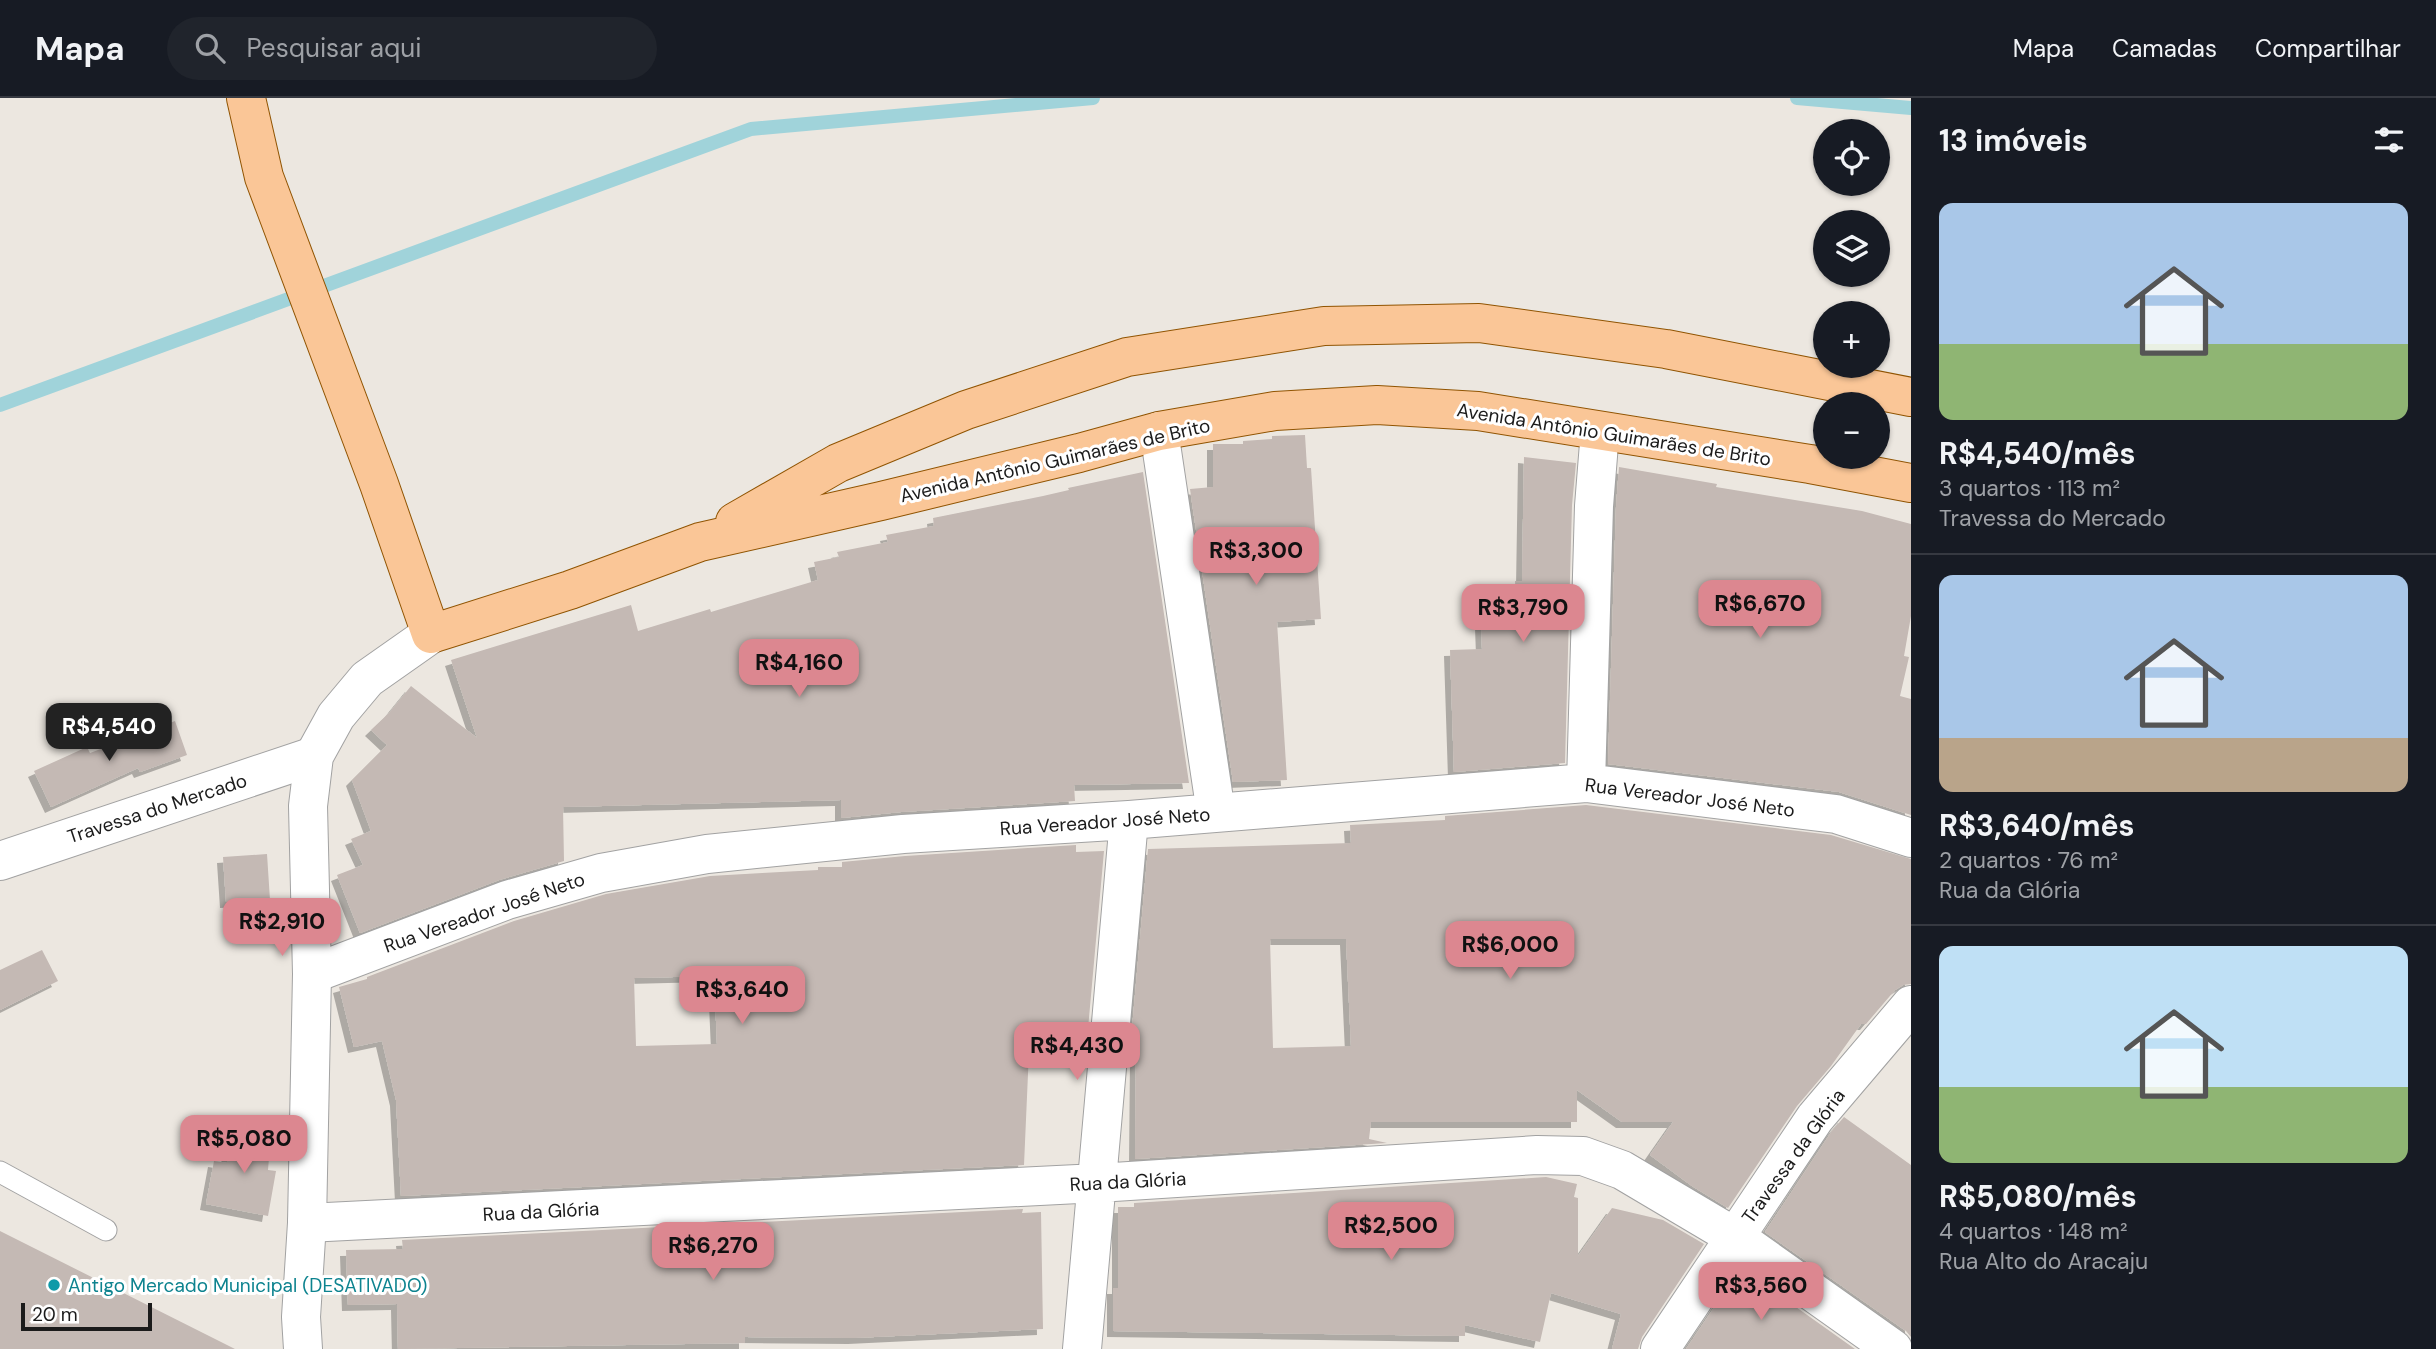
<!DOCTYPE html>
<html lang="pt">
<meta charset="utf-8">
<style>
:root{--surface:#171b24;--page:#20242c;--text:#f1f3f6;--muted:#9ea1a6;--line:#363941;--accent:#dc8790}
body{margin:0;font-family:"DM Sans",sans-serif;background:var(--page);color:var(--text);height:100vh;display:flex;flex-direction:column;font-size:26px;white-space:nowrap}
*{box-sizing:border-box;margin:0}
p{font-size:23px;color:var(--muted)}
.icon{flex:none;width:38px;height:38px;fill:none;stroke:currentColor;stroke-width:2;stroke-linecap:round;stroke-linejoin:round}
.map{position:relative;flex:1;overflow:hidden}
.panel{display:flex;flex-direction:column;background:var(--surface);width:525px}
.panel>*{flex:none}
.controls{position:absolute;left:1813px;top:21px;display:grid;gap:14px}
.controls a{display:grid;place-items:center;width:77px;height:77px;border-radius:50%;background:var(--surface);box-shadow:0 2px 5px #0004;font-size:35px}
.scale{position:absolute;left:21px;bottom:18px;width:131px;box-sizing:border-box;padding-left:7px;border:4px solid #1b1b1b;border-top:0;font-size:19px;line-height:24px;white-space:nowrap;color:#1b1b1b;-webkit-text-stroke:5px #fff;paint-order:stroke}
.price{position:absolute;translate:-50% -60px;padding:0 16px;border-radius:14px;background:var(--accent);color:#111;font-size:23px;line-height:46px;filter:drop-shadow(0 2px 4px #0008)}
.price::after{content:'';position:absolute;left:50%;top:42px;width:21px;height:16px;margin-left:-10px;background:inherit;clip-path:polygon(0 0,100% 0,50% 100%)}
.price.on{background:#222;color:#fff}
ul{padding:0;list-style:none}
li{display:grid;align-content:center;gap:14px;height:371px;padding:0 28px}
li+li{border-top:2px solid var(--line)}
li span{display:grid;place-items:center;height:217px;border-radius:14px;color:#555}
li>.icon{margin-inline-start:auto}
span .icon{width:126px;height:126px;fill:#fffc;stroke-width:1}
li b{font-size:30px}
h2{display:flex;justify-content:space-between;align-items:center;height:84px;padding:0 28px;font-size:30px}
header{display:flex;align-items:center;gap:42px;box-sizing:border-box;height:98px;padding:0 35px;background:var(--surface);border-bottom:2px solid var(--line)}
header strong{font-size:33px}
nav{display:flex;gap:38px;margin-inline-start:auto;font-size:24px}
.search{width:490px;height:63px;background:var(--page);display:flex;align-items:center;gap:18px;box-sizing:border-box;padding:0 24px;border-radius:38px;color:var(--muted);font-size:26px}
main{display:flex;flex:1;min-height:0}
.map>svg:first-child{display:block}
</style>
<header>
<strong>Mapa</strong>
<div class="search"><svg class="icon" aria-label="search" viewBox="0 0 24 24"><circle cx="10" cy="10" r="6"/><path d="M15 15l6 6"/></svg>Pesquisar aqui</div>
<nav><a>Mapa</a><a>Camadas</a><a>Compartilhar</a></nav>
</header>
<main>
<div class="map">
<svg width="1911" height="1251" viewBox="0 0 1911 1251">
<defs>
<filter id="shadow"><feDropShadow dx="-6" dy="6" stdDeviation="0" flood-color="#0004"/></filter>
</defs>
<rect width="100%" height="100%" fill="#ece7e0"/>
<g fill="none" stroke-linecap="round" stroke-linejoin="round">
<path stroke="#a0d3da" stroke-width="14" d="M1797,0l114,10
M0,307l751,-276 342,-31"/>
</g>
<path fill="#c4b9b4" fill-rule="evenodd" filter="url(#shadow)" d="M1305,337l2,33h4l10,151 -44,3 10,158 -54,2 -43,-293 23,-2v-43h30v-3l29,-2v-3z
M1524,359l52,6 -4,42 -7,258 -111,9 -4,-122 32,-1 -1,-27 36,-1 -2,-40h7z
M1619,369l98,17 -1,3 146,24 49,13v92l-7,40 5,1 -9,39 11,3v116l-72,-23 -231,-28 8,-257z
M1143,374l46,311 -115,2 1,16 -174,11 -60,6v-18l-278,7 1,54 -65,19 -139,53 -23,-58 26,-10 -12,-26 20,-8 -19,-51 35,-35 -16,-15 19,-18 21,-26 66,52 -26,-78 180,-55 7,26 72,-22 1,3 107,-32 -4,-18 25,-5 -2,-5 51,-10 -2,-7 48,-9 -1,-8 110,-22 26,-6 -1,-2z
M175,623l12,34 -47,17 -2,-4 -87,39 -17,-36 53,-24 3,6z
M1586,707l245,30 80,24v125l-8,1 -8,5 -29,34h-5l-30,42 -34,40 -69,102 -36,-22 -42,-31 23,-33h-51l-45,-32v32h-206l-2,17 18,4 -252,16 1,-108h-6l18,-202 203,-6 -1,-18 95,-5v-4zM1270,841h76l5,107 -78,2z
M1076,747v7l28,-1 -18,200h-57l-5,114 -623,31 -5,-96 -14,-59 -28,6 -15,-60 28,-8v-2l147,-56 92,-27 104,-18 108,-6v-3h24v-5l63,-6zM714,878l3,68 -81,2 -2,-68z
M267,756l3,46 -44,2 -3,-45z
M42,852l16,31 -58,29v-40z
M1844,1019l67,48v172l-5,-6 -141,-99 67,-101z
M229,1033l42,3 -3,36 8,1 -8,45 -62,-12 8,-43 13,2z
M1546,1079l31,7 -3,13 4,1v58l34,-48 51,12 41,24 -62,93 -4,12h-26l9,-35 -70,-21 -11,49 -75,-17v11l-352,-5v-43h5v-81h16v-4z
M1023,1111l-1,4 19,-1 2,117 -189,9 -109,-1v6l-347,6 -1,-45 -49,1 -2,-55 57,-1 -1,-9z
M0,1133l235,118h-235z
M1741,1170l114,81h-169z"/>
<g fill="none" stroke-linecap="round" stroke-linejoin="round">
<g stroke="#a2a2a2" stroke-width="23">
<path id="service" d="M0,1074l106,58"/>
</g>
<g stroke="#a2a2a2" stroke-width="40">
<path id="minor" d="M1159,333l57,382
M1586,685l8,-277 6,-75
M0,763l314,-105
M312,876l195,-74 94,-27 106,-19 196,-20 226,-14 457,-37 250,31 75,24
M307,1125l791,-40 439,-28 46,1 39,14 113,67 158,112
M1082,1251l47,-529
M1660,1251l155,-231 96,-113"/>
</g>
<g stroke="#a2a2a2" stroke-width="40">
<path id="tertiary" d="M303,1251l-2,-32 6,-94 5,-249 -4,-168 6,-50 22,-40 31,-37 64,-45"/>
</g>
<g stroke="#905402" stroke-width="40">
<path id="primary" d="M246,0l18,79 115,307 52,150 139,-44 130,-48 181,-41 198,-48 80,-22 116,-20 102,-6 101,6 332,53 101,19
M735,424l103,-59 128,-53 161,-53 197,-31 155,-3 187,26 245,48"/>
</g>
<use href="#service" stroke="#fff" stroke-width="21"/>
<use href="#minor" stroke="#fff" stroke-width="38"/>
<use href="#tertiary" stroke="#fff" stroke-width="38"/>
<use href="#primary" stroke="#fac697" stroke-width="38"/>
</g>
<circle fill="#0f9aa8" stroke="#fff" stroke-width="2.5" cx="54" cy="1187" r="7"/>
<g text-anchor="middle" stroke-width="6" stroke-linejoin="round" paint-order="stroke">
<g font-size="19" fill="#1b1b1b" stroke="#fff">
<text transform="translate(1614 336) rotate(9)" y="7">Avenida Antônio Guimarães de Brito</text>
<text transform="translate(1055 362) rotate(-13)" y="7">Avenida Antônio Guimarães de Brito</text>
<text transform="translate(1690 699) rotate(7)" y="7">Rua Vereador José Neto</text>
<text transform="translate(157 710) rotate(-18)" y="7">Travessa do Mercado</text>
<text transform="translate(1105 723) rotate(-4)" y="7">Rua Vereador José Neto</text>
<text transform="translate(484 814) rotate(-19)" y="7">Rua Vereador José Neto</text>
<text transform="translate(1793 1058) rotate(-54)" y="7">Travessa da Glória</text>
<text transform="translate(1128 1083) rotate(-3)" y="7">Rua da Glória</text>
<text transform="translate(541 1113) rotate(-3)" y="7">Rua da Glória</text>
</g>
<g font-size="19" fill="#0d838f" stroke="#fff" text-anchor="start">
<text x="68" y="1194">Antigo Mercado Municipal (DESATIVADO)</text>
</g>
</g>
</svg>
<div class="controls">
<a><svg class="icon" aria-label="locate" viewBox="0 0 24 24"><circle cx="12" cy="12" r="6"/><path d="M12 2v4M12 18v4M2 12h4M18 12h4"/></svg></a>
<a><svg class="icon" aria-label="layers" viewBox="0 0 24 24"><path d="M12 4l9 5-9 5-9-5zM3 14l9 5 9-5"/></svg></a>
<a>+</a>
<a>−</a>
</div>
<div class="scale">20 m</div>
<b class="price" style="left:1256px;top:489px">R$3,300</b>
<b class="price" style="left:1760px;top:542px">R$6,670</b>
<b class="price" style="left:1523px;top:546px">R$3,790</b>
<b class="price" style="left:799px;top:601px">R$4,160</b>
<b class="price on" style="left:109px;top:665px">R$4,540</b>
<b class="price" style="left:282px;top:860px">R$2,910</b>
<b class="price" style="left:1510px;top:883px">R$6,000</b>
<b class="price" style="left:742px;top:928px">R$3,640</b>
<b class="price" style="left:1077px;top:984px">R$4,430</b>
<b class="price" style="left:244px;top:1077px">R$5,080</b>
<b class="price" style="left:1391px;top:1164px">R$2,500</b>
<b class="price" style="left:713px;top:1184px">R$6,270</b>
<b class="price" style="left:1761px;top:1224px">R$3,560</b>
</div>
<section class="panel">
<h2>13 imóveis<svg class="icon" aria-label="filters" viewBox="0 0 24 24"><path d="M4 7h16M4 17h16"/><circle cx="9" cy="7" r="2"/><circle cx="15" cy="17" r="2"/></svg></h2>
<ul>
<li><span style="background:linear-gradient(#a9c7e8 65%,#8fb573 0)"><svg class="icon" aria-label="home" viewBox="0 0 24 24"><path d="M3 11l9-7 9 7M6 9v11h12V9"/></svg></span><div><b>R$4,540/mês</b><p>3 quartos · 113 m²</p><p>Travessa do Mercado</p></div></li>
<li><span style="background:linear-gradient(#a9c7e8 75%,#b9a48a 0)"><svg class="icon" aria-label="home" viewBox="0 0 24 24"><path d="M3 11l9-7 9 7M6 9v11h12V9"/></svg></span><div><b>R$3,640/mês</b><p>2 quartos · 76 m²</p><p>Rua da Glória</p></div></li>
<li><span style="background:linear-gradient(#bfe0f5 65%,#8fb573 0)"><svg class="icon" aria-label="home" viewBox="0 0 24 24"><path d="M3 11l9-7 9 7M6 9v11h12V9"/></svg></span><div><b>R$5,080/mês</b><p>4 quartos · 148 m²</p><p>Rua Alto do Aracaju</p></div></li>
</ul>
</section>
</main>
